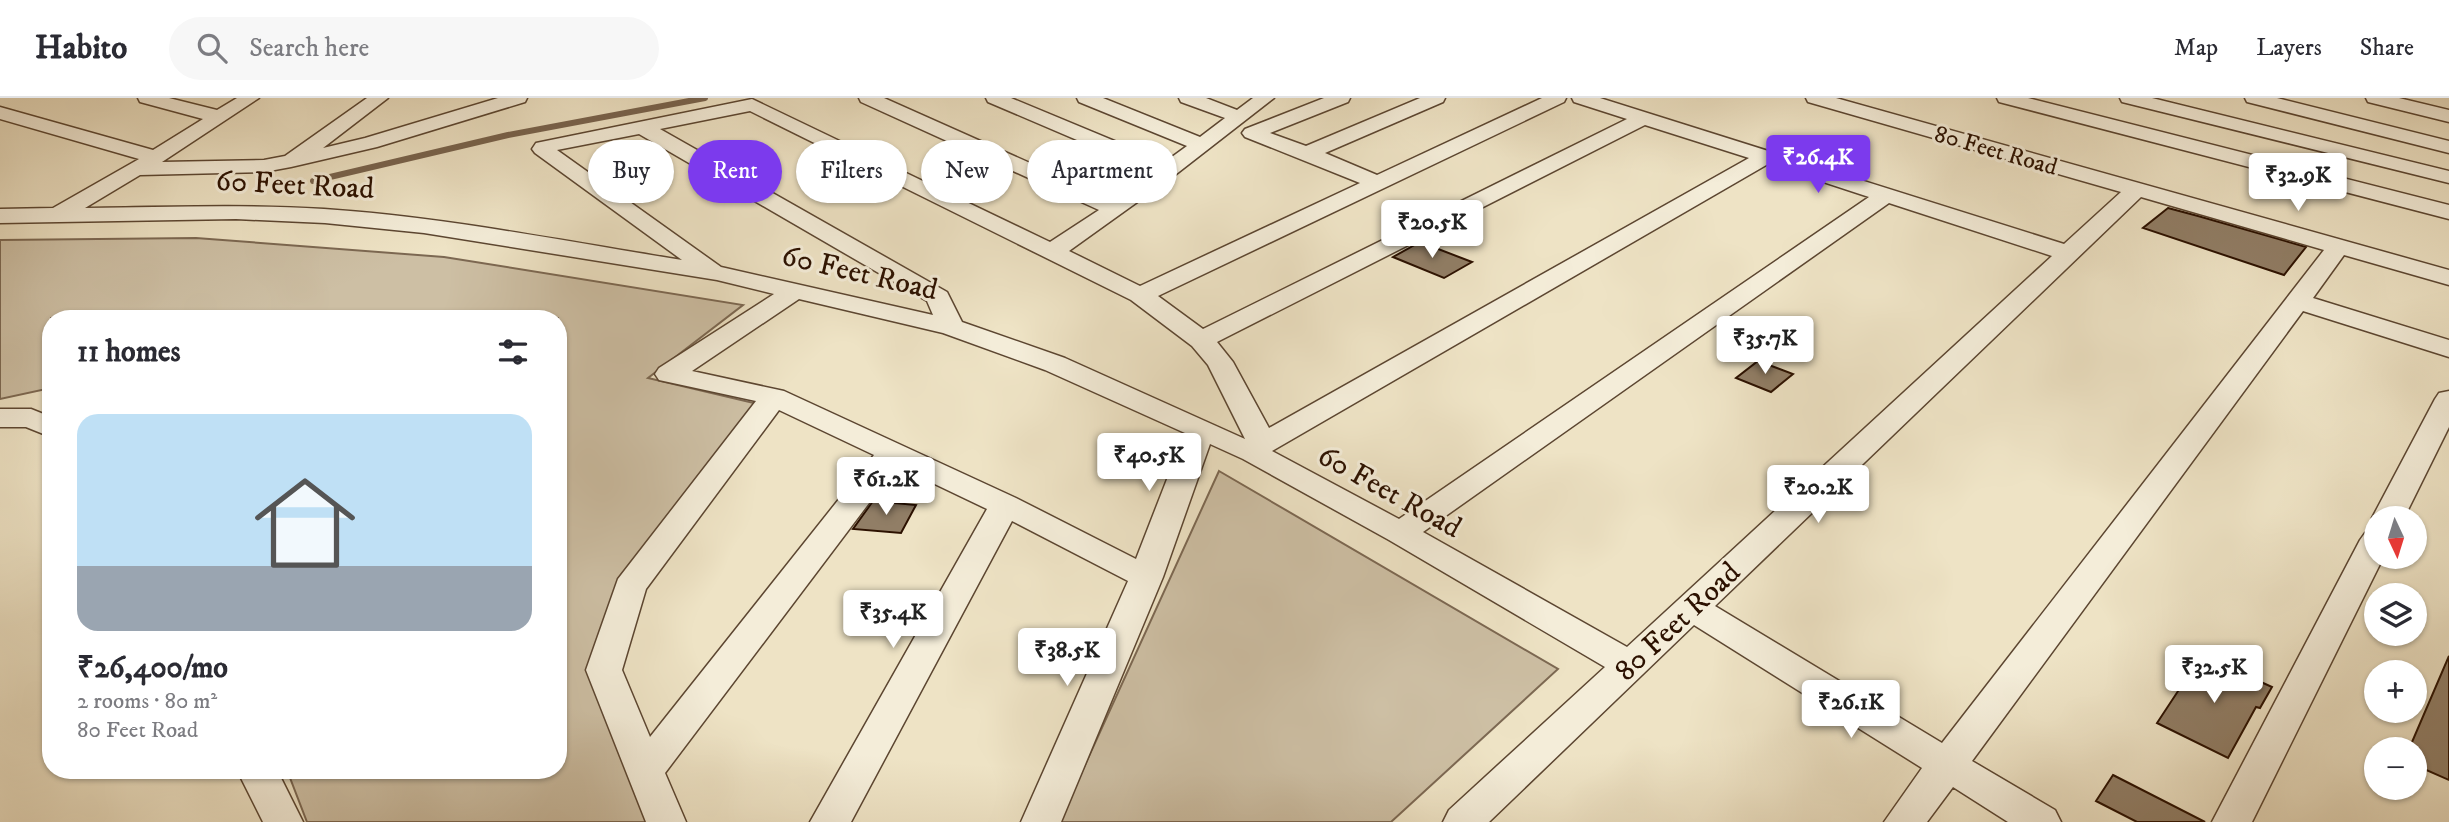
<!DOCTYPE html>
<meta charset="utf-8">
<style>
:root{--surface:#fff;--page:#f7f7f7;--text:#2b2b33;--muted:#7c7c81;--line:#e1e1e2;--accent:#7c3aed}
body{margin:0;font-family:"IM FELL DW Pica",serif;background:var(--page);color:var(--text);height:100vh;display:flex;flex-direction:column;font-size:26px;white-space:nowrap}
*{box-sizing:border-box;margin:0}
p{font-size:23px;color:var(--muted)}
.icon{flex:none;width:38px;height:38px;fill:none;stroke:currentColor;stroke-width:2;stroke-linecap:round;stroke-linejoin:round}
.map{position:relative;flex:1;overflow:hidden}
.details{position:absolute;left:42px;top:212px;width:525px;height:469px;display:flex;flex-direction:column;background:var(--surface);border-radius:28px;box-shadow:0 2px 5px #0004}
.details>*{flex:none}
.hud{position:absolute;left:588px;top:42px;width:665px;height:63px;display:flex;gap:14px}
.needle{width:46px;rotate:176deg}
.controls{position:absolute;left:2364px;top:408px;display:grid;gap:14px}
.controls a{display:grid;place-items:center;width:63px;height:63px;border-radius:50%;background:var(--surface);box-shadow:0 2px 5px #0004;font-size:35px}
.price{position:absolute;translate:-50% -60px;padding:0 16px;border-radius:7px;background:#fff;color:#222;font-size:23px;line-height:46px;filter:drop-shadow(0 2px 4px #0008)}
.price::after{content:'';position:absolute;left:50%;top:42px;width:21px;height:16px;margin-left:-10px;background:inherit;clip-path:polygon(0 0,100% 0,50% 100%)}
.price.selected{background:var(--accent);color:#fff}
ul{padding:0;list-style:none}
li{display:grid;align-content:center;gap:14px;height:371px;padding:0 35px}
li+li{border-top:2px solid var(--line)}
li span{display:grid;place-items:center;height:217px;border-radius:21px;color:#555}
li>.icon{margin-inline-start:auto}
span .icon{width:126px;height:126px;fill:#fffc;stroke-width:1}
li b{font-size:30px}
h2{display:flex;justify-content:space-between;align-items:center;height:84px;padding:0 35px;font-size:30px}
.pill{padding:0 24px;border-radius:32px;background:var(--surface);box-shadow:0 2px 5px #0004;font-size:24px;line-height:63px}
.pill.selected{background:var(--accent);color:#fff}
header{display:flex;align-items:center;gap:42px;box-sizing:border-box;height:98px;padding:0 35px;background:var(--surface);border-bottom:2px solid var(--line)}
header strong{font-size:33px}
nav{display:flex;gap:38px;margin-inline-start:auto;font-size:24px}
.search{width:490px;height:63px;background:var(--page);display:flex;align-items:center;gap:18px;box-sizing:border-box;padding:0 24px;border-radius:38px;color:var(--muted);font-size:26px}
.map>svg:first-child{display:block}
</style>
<header>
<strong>Habito</strong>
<div class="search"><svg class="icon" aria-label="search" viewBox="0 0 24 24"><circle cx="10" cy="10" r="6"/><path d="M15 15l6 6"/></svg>Search here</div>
<nav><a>Map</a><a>Layers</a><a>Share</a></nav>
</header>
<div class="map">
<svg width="2449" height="724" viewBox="0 0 2449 724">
<rect width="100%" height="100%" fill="#eee3c5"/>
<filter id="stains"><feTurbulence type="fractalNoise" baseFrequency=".00286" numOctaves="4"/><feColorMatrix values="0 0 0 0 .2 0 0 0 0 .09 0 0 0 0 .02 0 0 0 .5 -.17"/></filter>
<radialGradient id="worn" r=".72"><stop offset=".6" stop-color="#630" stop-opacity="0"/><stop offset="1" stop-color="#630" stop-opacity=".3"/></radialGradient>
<path fill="#cdbfa4" stroke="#7c6852" stroke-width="2" d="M196,140l248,19 299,48 -95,73 110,26 -140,188 -24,85 61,145h-348l-20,-52h271v-452h-507v70l-51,11v-159z
M1219,373l339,198 -167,153h-332z"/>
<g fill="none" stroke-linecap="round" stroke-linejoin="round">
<path stroke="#79644e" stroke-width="6" d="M313,83l195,-46 197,-37"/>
</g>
<path fill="#917e66" stroke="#2c1100" stroke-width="2" d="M2168,110l30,8 108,31 -22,28 -141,-47z
M1420,144l52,20 -28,16 -51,-21z
M1758,263l35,13 -22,18 -35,-14z
M873,403l43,4 -15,28 -48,-4z
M2197,555l75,34 -12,21 -4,-1 -28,51 -71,-35 31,-47 -4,-2z
M2449,558v124l-34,-15v-16h-6z
M2113,677l92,47h-68l-41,-21z"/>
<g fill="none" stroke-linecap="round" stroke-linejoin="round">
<g stroke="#5c4631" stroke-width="3">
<path id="minor" d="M138,0h31l48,12 20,-12h22l-97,64 102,-2 21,-4 82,-58h21l-65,50 42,-10 133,-40h29l-2,4 -148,45 -86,20 -27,5 -124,3 -55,33c80,-1 159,-4 239,1 120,8 239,32 358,51l-147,-107 -3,-4 4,-6 216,-44 298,143 49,-32 -238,-108 -2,-4h25l229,102 39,-28 -164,-70 -2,-4h25l154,64 22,-16 -108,-44 -2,-4h26l97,39 25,-19 -44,-16 -2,-4h27l31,12 16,-12h21l-99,77 -106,76 71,35 220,-103 -115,-46 -3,-4 3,-4 79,-31h26l-2,4 -78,31 36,13 114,-48h25l-2,4 -118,51 52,22 165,-77h24l-2,4 -406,194 45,33 424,-210 -53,-17 -2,-4h28l464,146 57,-52 -313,-90 -2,-4h30l613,172v15l-105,-30 -31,43 136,42v17l-146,-46 -331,450 83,49 6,12h-53l-55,-35 -26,35h-43l38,-54 -228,-143 -205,197h-46l6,-12 156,-143 -216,-127 -146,-81 -33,-15 -47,133 -102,245h-40l107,-241 -116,-60 -161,301h-41l177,-313 -90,-43 -232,307 21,49h-40l-60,-152 32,-91 138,-178 -97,-21 -4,-6 4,-6 115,-74 -57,-14 -293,-47 -99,-10 -89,-4 -236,4v-14l53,-1 86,-49 -139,-40v-12l153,43 50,-31 -63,-17zM750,13l381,189 61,46 16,19 37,74 -180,-81 -103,-36 -15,-30 -287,-163zM1645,27l104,33 -480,270 -36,-66 -16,-20zM639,36l288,167 6,14 -212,-48 -164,-117zM1768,66l101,33 -470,322 -127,-68zM2141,99l183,53 -382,493 -227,-137zM1889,105l163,53 -425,391 -204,-115zM799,201l144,34 102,37 140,63 -49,126 -120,-61 -232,-107 -92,-20zM779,312l95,45 -224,282 -28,-67 24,-81z
M1997,0h31l421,107v14l-450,-117z
M2120,0h32l297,73v12l-327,-81z
M2245,0h32l172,43v12l-202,-51z
M2366,0h33l50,12v12l-81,-20z
M2449,293v36l-45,91h-28v6l-4,-6 63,-119 4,-6z
M0,311h31l20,8v20l-25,-10h-26z
M2376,432v26h8l-132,266h-40l148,-282 5,-7z
M237,672h40l26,52h-40z"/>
</g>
<use href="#minor" fill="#f4edd9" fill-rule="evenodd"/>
</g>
<g text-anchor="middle" stroke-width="6" stroke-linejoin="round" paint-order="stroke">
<g font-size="24" fill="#2c1100" stroke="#f4edd9">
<text transform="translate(1996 52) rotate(16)" y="8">80 Feet Road</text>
</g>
<g font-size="30" fill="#2c1100" stroke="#f4edd9">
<text transform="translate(295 86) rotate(3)" y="10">60 Feet Road</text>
<text transform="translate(860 174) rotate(13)" y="10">60 Feet Road</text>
<text transform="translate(1390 393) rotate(29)" y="10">60 Feet Road</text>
<text transform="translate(1677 523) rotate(-43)" y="10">80 Feet Road</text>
</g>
</g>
<rect width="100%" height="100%" filter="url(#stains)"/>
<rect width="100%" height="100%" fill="url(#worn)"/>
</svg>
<div class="controls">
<a><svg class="needle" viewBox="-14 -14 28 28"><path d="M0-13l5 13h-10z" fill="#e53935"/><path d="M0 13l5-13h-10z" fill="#7c7c81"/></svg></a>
<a><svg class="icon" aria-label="layers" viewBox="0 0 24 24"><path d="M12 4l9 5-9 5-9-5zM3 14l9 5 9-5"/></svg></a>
<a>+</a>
<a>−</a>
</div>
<b class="price selected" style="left:1818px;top:97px">₹26.4K</b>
<b class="price" style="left:2298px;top:115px">₹32.9K</b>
<b class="price" style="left:1432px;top:162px">₹20.5K</b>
<b class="price" style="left:1765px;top:278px">₹35.7K</b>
<b class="price" style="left:1149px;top:395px">₹40.5K</b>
<b class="price" style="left:886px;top:419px">₹61.2K</b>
<b class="price" style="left:1818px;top:427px">₹20.2K</b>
<b class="price" style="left:893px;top:552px">₹35.4K</b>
<b class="price" style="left:1067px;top:590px">₹38.5K</b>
<b class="price" style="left:2214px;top:607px">₹32.5K</b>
<b class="price" style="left:1851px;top:642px">₹26.1K</b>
<div class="hud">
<a class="pill">Buy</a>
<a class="pill selected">Rent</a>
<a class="pill">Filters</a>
<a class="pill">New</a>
<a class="pill">Apartment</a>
</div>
<section class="details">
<h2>11 homes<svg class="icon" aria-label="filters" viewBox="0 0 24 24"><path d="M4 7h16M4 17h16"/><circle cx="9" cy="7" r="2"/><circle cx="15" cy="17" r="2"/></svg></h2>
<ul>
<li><span style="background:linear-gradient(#bfe0f5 70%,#9aa5b1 0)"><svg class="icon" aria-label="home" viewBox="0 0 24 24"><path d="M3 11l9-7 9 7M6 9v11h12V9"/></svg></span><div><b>₹26,400/mo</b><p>2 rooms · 80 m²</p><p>80 Feet Road</p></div></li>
</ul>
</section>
</div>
